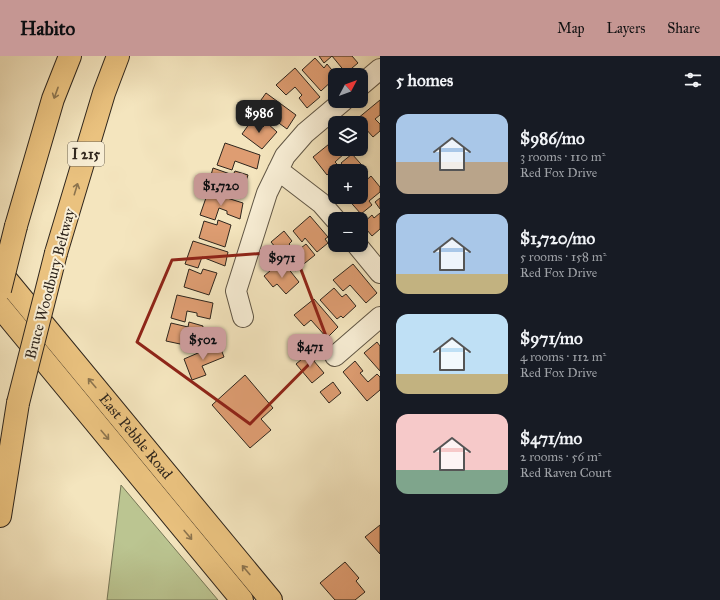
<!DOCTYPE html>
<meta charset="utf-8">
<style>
:root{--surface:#171b24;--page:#20242c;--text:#f1f3f6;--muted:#9ea1a6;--accent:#c59692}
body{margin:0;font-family:"IM FELL Great Primer",serif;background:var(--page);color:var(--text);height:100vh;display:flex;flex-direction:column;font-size:15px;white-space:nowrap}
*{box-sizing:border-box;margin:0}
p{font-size:13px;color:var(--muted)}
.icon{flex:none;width:22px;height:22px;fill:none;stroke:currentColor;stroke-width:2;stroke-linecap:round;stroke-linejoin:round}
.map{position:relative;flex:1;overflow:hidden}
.sheet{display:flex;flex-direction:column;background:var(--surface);width:340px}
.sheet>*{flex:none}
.needle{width:26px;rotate:49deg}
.fabs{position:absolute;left:328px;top:12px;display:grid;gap:8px}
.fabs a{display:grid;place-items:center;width:40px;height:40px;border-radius:8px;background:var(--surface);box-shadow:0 2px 6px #0003;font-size:20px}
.price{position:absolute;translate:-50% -34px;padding:0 9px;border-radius:8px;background:var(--accent);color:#111;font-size:13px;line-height:26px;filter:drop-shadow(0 1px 2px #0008)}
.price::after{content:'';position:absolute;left:50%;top:24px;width:12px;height:9px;margin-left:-6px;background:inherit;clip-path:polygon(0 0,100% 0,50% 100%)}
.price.selected{background:#222;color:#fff}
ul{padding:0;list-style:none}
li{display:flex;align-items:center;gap:12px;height:100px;padding:0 16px}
li span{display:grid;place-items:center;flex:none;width:112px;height:80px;border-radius:12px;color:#555}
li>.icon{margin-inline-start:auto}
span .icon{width:48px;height:48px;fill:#fffc;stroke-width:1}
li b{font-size:17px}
h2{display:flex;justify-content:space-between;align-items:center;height:48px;padding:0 16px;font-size:17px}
header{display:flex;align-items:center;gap:24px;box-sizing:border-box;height:56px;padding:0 20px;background:var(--accent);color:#111}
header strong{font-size:19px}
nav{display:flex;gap:22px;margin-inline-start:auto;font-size:14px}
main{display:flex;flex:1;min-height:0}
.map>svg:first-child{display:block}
</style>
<header>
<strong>Habito</strong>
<nav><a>Map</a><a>Layers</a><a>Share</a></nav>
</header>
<main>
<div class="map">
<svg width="380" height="544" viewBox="0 0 380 544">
<rect width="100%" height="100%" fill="#f4e5be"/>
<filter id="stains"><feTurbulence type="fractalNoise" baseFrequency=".005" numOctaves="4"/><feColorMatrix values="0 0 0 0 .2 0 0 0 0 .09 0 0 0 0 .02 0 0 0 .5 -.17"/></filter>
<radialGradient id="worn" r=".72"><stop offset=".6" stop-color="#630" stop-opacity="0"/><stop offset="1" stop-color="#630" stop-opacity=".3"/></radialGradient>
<path fill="#bbc591" stroke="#757657" d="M121,429l97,115h-111z"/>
<path fill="#de9d72" stroke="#2f261d" d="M319,0h13l-8,7z
M332,0h20l6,7 -12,10z
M315,2l9,10 3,-4 9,11h-1v3l-14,13 -19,-21z
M295,12l25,29 -13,11 -8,-10 3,-3 -7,-8 -9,8 -10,-10z
M266,37l30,22 -9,14 -11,-8 2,-3 -8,-6 -8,10 -11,-8z
M380,44v15l-5,4 5,5v7l-7,6 -16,-18z
M252,64l11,7 4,-4 10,9 -15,17 -20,-15z
M334,84l1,9h7l3,4 -10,9 3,3 -11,10 -14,-18z
M225,87l35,12 -3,14 -22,-8 -3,9 -15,-5z
M352,98l16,18 -7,6v-7h-13l-7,-8z
M213,112l20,7 2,-4 13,4 -7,23 -26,-9 1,-5 -7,-2z
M371,120l9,11v5l-11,9 3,4 -11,9 -15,-17h15v-12z
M208,136l35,11 -3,16 -13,-5v-3l-8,-3 -4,12 -15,-5z
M380,142v11l-5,-7z
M380,157v16l-8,7 -10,-12 10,-9 2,3z
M310,160l18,21 -3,2 3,4 -11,9 -12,-14 -3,4 -9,-11z
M218,164l13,5 -6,22 -26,-9 5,-17 13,4z
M284,175l8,10 -3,3 7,8 10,-8 9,11 -20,16 -24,-29z
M193,185l35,11 -3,14 -23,-9 -4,11 -13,-4z
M353,208l24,29 -11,10 -16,-18 -7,6 -10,-11z
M277,209l6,6 4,-4 12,15 -13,12 -9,-10 -4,3 -9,-11z
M189,213l12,5 2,-5 14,4 -8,22 -25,-8z
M334,232l8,9 4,-3 10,12 -13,12 -2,-2 -4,3 -17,-19z
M177,239l36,8 -3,16 -13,-3v-3l-10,-2 -2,11 -14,-4z
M314,243l24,28 -11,11 -16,-18 -7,6 -10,-11z
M189,266l14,4 -4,22 -33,-7 5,-18 17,4z
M377,286l3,4v25l-16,-18z
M219,288l5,13 -22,9 4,9 -14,5 -8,-21z
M308,298l16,19 -12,10 -16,-19z
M355,305l8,10 -3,2 8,9 9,-8 3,3v13l-13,11 -24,-29z
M245,319l28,33 -12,11 10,11 -21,18 -38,-43z
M333,326l8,11 -12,10 -9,-11z
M380,469v29l-15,-17z
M345,506l14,16 -3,3 9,11 -10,8h-20l-15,-17z"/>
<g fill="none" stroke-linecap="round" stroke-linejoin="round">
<g stroke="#605645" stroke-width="22">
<path id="minor" d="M361,29l19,-16
M278,114l43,33 14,16
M357,189l23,28
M243,261l-7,-26 31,-98 18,-37 20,-23 38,-32
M335,300l45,-39"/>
</g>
<g stroke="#2f261d" stroke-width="24">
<g id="major">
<path id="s1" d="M0,216l271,328"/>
<path d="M0,251l242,293"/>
</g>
</g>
<g stroke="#2f261d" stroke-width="24">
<path id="highway" d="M16,170l37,-127 17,-43
M56,197l48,-160 14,-37
M0,460l18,-113"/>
</g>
<use href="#minor" stroke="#f8eed5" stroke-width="20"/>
<use href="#major" stroke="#eac27f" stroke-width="22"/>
<use href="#highway" stroke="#eac27f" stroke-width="22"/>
<g stroke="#2f261d" stroke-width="24" stroke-linecap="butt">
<path id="highway-bridge" d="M0,234l16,-64
M18,347l38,-150"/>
</g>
<use href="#highway-bridge" stroke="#eac27f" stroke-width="22"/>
</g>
<defs><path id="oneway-shaft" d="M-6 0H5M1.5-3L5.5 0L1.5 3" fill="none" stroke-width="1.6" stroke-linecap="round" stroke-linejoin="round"/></defs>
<g stroke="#8c744e">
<use href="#oneway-shaft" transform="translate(56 37) rotate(110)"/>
<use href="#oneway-shaft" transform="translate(76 133) rotate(-73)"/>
<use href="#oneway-shaft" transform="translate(92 327) rotate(-130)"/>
<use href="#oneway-shaft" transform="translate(105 379) rotate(50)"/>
<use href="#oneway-shaft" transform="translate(188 479) rotate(50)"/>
<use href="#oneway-shaft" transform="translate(246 514) rotate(-130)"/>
</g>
<path fill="none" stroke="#8f2418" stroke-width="3" stroke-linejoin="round" d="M294,195l35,93 -79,80 -113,-82 35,-82z"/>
<g text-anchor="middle" stroke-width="4" stroke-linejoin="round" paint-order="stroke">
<rect fill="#f8eed5" stroke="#6b6254" stroke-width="1" x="68" y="86" width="36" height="24" rx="3"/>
<g font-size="14" font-weight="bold" fill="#2f261d">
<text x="86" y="103">I 215</text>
</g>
<g font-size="15" fill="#2f261d" stroke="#f8eed5">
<text transform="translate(50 228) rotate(-75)" y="5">Bruce Woodbury Beltway</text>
<text dy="5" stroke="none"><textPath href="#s1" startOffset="213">East Pebble Road</textPath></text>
</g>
</g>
<rect width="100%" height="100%" filter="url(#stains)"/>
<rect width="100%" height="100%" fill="url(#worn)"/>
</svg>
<div class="fabs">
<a><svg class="needle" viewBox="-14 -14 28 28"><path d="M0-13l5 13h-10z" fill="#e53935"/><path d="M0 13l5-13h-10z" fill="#9ea1a6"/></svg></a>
<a><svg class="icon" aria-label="layers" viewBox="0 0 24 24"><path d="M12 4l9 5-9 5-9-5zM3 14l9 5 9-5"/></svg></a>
<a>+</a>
<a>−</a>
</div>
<b class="price selected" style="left:259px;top:78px">$986</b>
<b class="price" style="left:221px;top:151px">$1,720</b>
<b class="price" style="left:282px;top:223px">$971</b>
<b class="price" style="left:203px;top:305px">$502</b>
<b class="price" style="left:310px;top:312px">$471</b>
</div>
<section class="sheet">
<h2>5 homes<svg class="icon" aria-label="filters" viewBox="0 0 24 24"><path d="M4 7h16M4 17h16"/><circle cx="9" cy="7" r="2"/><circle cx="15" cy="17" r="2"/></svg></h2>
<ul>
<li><span style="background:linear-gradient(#a9c7e8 60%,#b9a48a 0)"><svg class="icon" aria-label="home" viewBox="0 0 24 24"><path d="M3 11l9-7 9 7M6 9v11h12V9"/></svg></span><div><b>$986/mo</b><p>3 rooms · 110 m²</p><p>Red Fox Drive</p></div></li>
<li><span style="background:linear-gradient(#a9c7e8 75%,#c2b280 0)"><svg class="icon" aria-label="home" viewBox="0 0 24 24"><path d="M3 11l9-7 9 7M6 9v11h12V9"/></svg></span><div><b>$1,720/mo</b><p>5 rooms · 158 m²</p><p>Red Fox Drive</p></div></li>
<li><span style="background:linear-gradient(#bfe0f5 75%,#c2b280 0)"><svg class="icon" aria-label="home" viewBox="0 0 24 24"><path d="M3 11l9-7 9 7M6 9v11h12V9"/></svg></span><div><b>$971/mo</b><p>4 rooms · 112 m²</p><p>Red Fox Drive</p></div></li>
<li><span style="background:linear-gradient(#f6c9c9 70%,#7fa58c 0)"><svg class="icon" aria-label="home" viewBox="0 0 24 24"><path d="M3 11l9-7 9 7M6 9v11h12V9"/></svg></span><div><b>$471/mo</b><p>2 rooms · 56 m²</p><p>Red Raven Court</p></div></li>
</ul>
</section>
</main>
